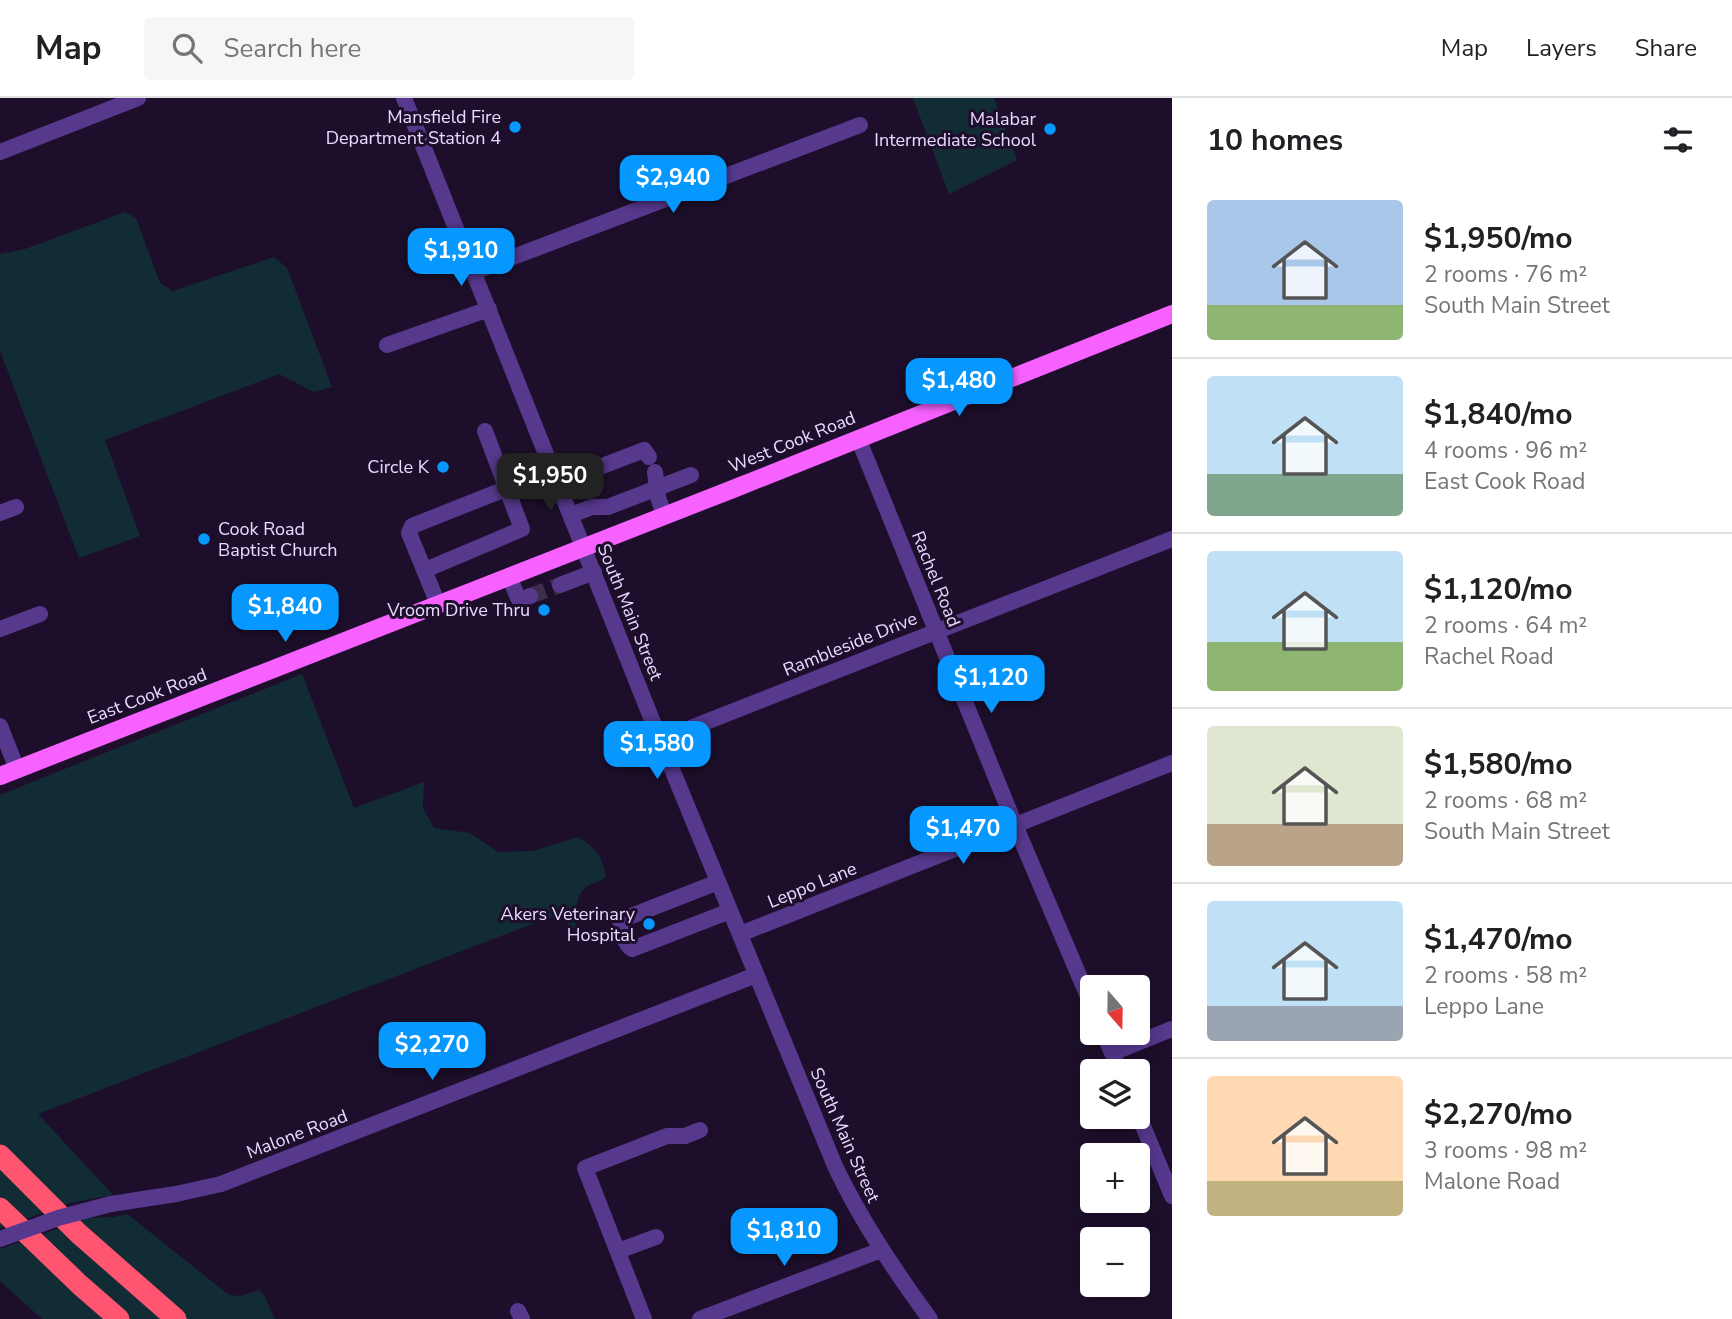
<!DOCTYPE html>
<meta charset="utf-8">
<style>
:root{--surface:#fff;--page:#f6f6f6;--text:#202124;--muted:#757577;--line:#e0e0e0;--accent:#0697ff}
body{margin:0;font-family:"Nunito Sans",sans-serif;background:var(--page);color:var(--text);height:100vh;display:flex;flex-direction:column;font-size:26px;white-space:nowrap}
*{box-sizing:border-box;margin:0}
p{font-size:23px;color:var(--muted)}
.icon{flex:none;width:38px;height:38px;fill:none;stroke:currentColor;stroke-width:2;stroke-linecap:round;stroke-linejoin:round}
.map{position:relative;flex:1;overflow:hidden}
.sheet{display:flex;flex-direction:column;background:var(--surface);width:560px}
.sheet>*{flex:none}
.needle{width:46px;rotate:160deg}
.tools{position:absolute;left:1080px;top:877px;display:grid;gap:14px}
.tools a{display:grid;place-items:center;width:70px;height:70px;border-radius:7px;background:var(--surface);box-shadow:0 4px 18px #0003;font-size:35px}
.price{position:absolute;translate:-50% -60px;padding:0 16px;border-radius:14px;background:var(--accent);color:#fff;font-size:23px;line-height:46px;filter:drop-shadow(0 2px 4px #0008)}
.price::after{content:'';position:absolute;left:50%;top:42px;width:21px;height:16px;margin-left:-10px;background:inherit;clip-path:polygon(0 0,100% 0,50% 100%)}
.price.selected{background:#222;color:#fff}
ul{padding:0;list-style:none}
li{display:flex;align-items:center;gap:21px;height:175px;padding:0 35px}
li+li{border-top:2px solid var(--line)}
li span{display:grid;place-items:center;flex:none;width:196px;height:140px;border-radius:7px;color:#555}
li>.icon{margin-inline-start:auto}
span .icon{width:84px;height:84px;fill:#fffc;stroke-width:1}
li b{font-size:30px}
h2{display:flex;justify-content:space-between;align-items:center;height:84px;padding:0 35px;font-size:30px}
header{display:flex;align-items:center;gap:42px;box-sizing:border-box;height:98px;padding:0 35px;background:var(--surface);border-bottom:2px solid var(--line)}
header strong{font-size:33px}
nav{display:flex;gap:38px;margin-inline-start:auto;font-size:24px}
.search{width:490px;height:63px;background:var(--page);display:flex;align-items:center;gap:18px;box-sizing:border-box;padding:0 24px;border-radius:7px;color:var(--muted);font-size:26px}
main{display:flex;flex:1;min-height:0}
.map>svg:first-child{display:block}
</style>
<header>
<strong>Map</strong>
<div class="search"><svg class="icon" aria-label="search" viewBox="0 0 24 24"><circle cx="10" cy="10" r="6"/><path d="M15 15l6 6"/></svg>Search here</div>
<nav><a>Map</a><a>Layers</a><a>Share</a></nav>
</header>
<main>
<div class="map">
<svg width="1172" height="1221" viewBox="0 0 1172 1221">
<rect width="100%" height="100%" fill="#1d0f2b"/>
<path fill="#122c36" d="M913,0h81l23,62 -68,34z
M125,114l11,6 24,65 13,8 101,-34 13,11 45,119 -18,5 -35,-18 -174,66 35,96 -61,22 -79,-207v-97l25,-5z
M302,576l52,134 70,-26 -1,26 11,20 36,5 28,19 35,-1 45,-14c18,11 24,19 28,40 -7,6 -15,6 -21,11 -12,10 -6,27 -10,40l-4,1 -8,-17 -525,202 75,81 -43,8 -70,25v-433z
M127,1116l102,81 11,1 19,-6 6,7 10,22h-233l-42,-38v-32l89,-31 25,-1z"/>
<g fill="none" stroke-linecap="round" stroke-linejoin="round">
<path stroke="#3c2d4b" stroke-width="16" stroke-dasharray="16 8" stroke-linecap="butt" d="M530,498l30,-11"/>
<path stroke="#56388d" stroke-width="16" d="M404,0l256,642 175,426c26,55 59,104 95,153
M0,54l138,-54
M474,174l386,-147
M387,247l102,-36
M858,340l157,387 77,181
M655,374l3,25 6,18
M558,385l86,-33 5,7
M0,415l16,-6
M571,417l21,-8h16l83,-32
M425,472l97,-41 -37,-98
M509,478l9,22 3,2 9,-4
M560,487l34,-13
M438,506l-29,-71 3,-7 141,-56
M0,531l40,-15
M0,628l17,43
M660,642l512,-201
M718,784l-97,38c-2,8 4,25 11,29l98,-38
M740,836l432,-171
M1103,934l17,39
M1112,955l60,-24
M1138,1016l34,82
M111,1106l65,-10 45,-10 535,-209
M618,1153l38,-14
M518,1213l4,8
M644,1221l-59,-151 82,-32h18l15,-6
M700,1221l181,-69"/>
<path stroke="#f661ff" stroke-width="18" d="M0,678l733,-287 439,-175"/>
<path stroke="#ff5570" stroke-width="21" d="M0,1057l78,78 98,86
M0,1110l80,77 39,34"/>
<path stroke="#56388d" stroke-width="16" d="M0,1141l58,-21 53,-14"/>
</g>
<g fill="#0697ff" stroke="#1d0f2b" stroke-width="2.5">
<circle cx="515" cy="29" r="7"/>
<circle cx="1050" cy="31" r="7"/>
<circle cx="443" cy="369" r="7"/>
<circle cx="204" cy="441" r="7"/>
<circle cx="544" cy="512" r="7"/>
<circle cx="649" cy="826" r="7"/>
</g>
<g text-anchor="middle" stroke-width="6" stroke-linejoin="round" paint-order="stroke">
<g font-size="18" fill="#eadaff" stroke="#1d0f2b" text-anchor="end">
<text x="501" y="25">Mansfield Fire<tspan x="501" dy="21">Department Station 4</tspan></text>
<text x="1036" y="27">Malabar<tspan x="1036" dy="21">Intermediate School</tspan></text>
<text x="429" y="375">Circle K</text>
<text x="218" y="437" text-anchor="start">Cook Road<tspan x="218" dy="21">Baptist Church</tspan></text>
<text x="530" y="518">Vroom Drive Thru</text>
<text x="635" y="822">Akers Veterinary<tspan x="635" dy="21">Hospital</tspan></text>
</g>
<g font-size="18" fill="#eadaff" stroke="#1d0f2b">
<text transform="translate(792 344) rotate(-22)" y="6">West Cook Road</text>
<text transform="translate(936 481) rotate(68)" y="6">Rachel Road</text>
<text transform="translate(630 514) rotate(68)" y="6">South Main Street</text>
<text transform="translate(850 546) rotate(-22)" y="6">Rambleside Drive</text>
<text transform="translate(147 598) rotate(-21)" y="6">East Cook Road</text>
<text transform="translate(812 787) rotate(-22)" y="6">Leppo Lane</text>
<text transform="translate(297 1036) rotate(-21)" y="6">Malone Road</text>
<text transform="translate(845 1037) rotate(66)" y="6">South Main Street</text>
</g>
</g>
</svg>
<div class="tools">
<a><svg class="needle" viewBox="-14 -14 28 28"><path d="M0-13l5 13h-10z" fill="#e53935"/><path d="M0 13l5-13h-10z" fill="#757577"/></svg></a>
<a><svg class="icon" aria-label="layers" viewBox="0 0 24 24"><path d="M12 4l9 5-9 5-9-5zM3 14l9 5 9-5"/></svg></a>
<a>+</a>
<a>−</a>
</div>
<b class="price" style="left:673px;top:117px">$2,940</b>
<b class="price" style="left:461px;top:190px">$1,910</b>
<b class="price" style="left:959px;top:320px">$1,480</b>
<b class="price selected" style="left:550px;top:415px">$1,950</b>
<b class="price" style="left:285px;top:546px">$1,840</b>
<b class="price" style="left:991px;top:617px">$1,120</b>
<b class="price" style="left:657px;top:683px">$1,580</b>
<b class="price" style="left:963px;top:768px">$1,470</b>
<b class="price" style="left:432px;top:984px">$2,270</b>
<b class="price" style="left:784px;top:1170px">$1,810</b>
</div>
<section class="sheet">
<h2>10 homes<svg class="icon" aria-label="filters" viewBox="0 0 24 24"><path d="M4 7h16M4 17h16"/><circle cx="9" cy="7" r="2"/><circle cx="15" cy="17" r="2"/></svg></h2>
<ul>
<li><span style="background:linear-gradient(#a9c7e8 75%,#8fb573 0)"><svg class="icon" aria-label="home" viewBox="0 0 24 24"><path d="M3 11l9-7 9 7M6 9v11h12V9"/></svg></span><div><b>$1,950/mo</b><p>2 rooms · 76 m²</p><p>South Main Street</p></div></li>
<li><span style="background:linear-gradient(#bfe0f5 70%,#7fa58c 0)"><svg class="icon" aria-label="home" viewBox="0 0 24 24"><path d="M3 11l9-7 9 7M6 9v11h12V9"/></svg></span><div><b>$1,840/mo</b><p>4 rooms · 96 m²</p><p>East Cook Road</p></div></li>
<li><span style="background:linear-gradient(#bfe0f5 65%,#8fb573 0)"><svg class="icon" aria-label="home" viewBox="0 0 24 24"><path d="M3 11l9-7 9 7M6 9v11h12V9"/></svg></span><div><b>$1,120/mo</b><p>2 rooms · 64 m²</p><p>Rachel Road</p></div></li>
<li><span style="background:linear-gradient(#dfe7d0 70%,#b9a48a 0)"><svg class="icon" aria-label="home" viewBox="0 0 24 24"><path d="M3 11l9-7 9 7M6 9v11h12V9"/></svg></span><div><b>$1,580/mo</b><p>2 rooms · 68 m²</p><p>South Main Street</p></div></li>
<li><span style="background:linear-gradient(#bfe0f5 75%,#9aa5b1 0)"><svg class="icon" aria-label="home" viewBox="0 0 24 24"><path d="M3 11l9-7 9 7M6 9v11h12V9"/></svg></span><div><b>$1,470/mo</b><p>2 rooms · 58 m²</p><p>Leppo Lane</p></div></li>
<li><span style="background:linear-gradient(#ffd9b3 75%,#c2b280 0)"><svg class="icon" aria-label="home" viewBox="0 0 24 24"><path d="M3 11l9-7 9 7M6 9v11h12V9"/></svg></span><div><b>$2,270/mo</b><p>3 rooms · 98 m²</p><p>Malone Road</p></div></li>
</ul>
</section>
</main>
